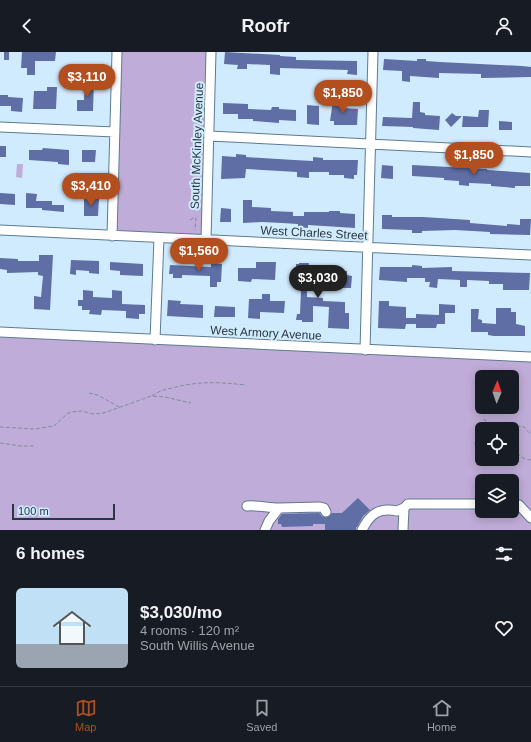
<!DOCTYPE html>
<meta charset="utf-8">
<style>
:root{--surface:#171b24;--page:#20242c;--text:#f1f3f6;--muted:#9ea1a6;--line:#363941;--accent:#b34f1f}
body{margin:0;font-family:Arial,sans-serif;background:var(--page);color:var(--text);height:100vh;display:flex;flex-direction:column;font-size:15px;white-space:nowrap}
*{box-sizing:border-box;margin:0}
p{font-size:13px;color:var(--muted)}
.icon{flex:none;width:22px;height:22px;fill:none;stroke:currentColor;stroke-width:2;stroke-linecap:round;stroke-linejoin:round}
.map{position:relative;height:478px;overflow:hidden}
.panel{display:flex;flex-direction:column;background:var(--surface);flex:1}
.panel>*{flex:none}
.needle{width:26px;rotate:2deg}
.buttons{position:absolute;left:475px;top:318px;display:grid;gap:8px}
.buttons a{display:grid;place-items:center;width:44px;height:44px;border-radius:6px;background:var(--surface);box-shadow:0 2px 10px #0003;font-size:20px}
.scale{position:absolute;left:12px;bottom:10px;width:103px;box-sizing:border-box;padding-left:4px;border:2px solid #2a3740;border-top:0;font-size:11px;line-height:14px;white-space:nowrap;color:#2a3740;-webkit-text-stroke:3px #d1ebfe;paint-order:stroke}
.price{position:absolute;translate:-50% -34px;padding:0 9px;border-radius:14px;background:var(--accent);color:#fff;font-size:13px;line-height:26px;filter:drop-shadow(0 1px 2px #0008)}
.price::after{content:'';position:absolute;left:50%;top:24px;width:12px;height:9px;margin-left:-6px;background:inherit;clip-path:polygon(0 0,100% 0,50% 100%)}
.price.on{background:#222;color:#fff}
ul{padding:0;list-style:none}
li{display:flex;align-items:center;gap:12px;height:100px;padding:0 16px}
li+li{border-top:1px solid var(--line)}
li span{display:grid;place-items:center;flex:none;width:112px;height:80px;border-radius:6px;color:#555}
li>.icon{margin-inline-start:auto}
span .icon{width:48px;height:48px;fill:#fffc;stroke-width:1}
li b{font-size:17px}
h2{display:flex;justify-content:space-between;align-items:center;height:48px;padding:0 16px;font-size:17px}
header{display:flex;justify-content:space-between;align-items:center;height:52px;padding:0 16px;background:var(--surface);font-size:18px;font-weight:600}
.dock{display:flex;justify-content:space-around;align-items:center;height:56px;border-top:1px solid var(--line);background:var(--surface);font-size:11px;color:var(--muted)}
.dock a{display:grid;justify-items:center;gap:2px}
.dock .on{color:var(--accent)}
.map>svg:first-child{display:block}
</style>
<header><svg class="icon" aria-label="back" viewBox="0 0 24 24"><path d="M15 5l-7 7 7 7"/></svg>Roofr<svg class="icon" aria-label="person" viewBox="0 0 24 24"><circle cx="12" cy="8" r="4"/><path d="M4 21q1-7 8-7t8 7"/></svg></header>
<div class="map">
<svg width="531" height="478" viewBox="0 0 531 478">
<rect width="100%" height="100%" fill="#d1ebfe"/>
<path fill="#bfacd8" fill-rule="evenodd" d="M122,0h86l-5,184 -87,-4z
M17,112h6l-1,14 -6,-1z
M0,285l531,24v169h-531zM482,325h30v30h-30zM482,377h30v30h-30zM482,429h30v30h-30z"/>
<path fill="#5f6ea5" d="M4,0h5v8h-5z
M22,0h34l-1,9h-20v14h-8v-7h-6z
M225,0l55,3v1l16,1v3l61,1v14l-10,-1 1,-4 -68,-2v7l-10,-1v-9l-23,-1v5h-10l1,-4 -14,-1z
M384,7l33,2v-2h9v2l14,1 82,4 9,1v10l-50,1v-4l-42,-1v5l-29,-2v6l-8,-1v-10l-19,-1z
M85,28h9l-1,31h-16v-11h7z
M47,35h10l-1,22h-23l1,-18h13z
M0,43h8v2l15,1 -1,14 -11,-1v-5h-11z
M335,45l9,1 -1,10 15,1 -1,16h-23v-4h-4l3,-20h2z
M413,50h7v10l5,1v2l15,1 -1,14 -26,-2v-1l-31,-1 1,-9 29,1z
M223,51l25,1v5l23,1 1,-3h7v2l17,1v11l-17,-1v3l-26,-2v-2h-15v-5h-15z
M307,53l12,1v19l-12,-1z
M479,58h10l-1,17h-26l1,-11 15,1z
M452,61l4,3h6l-11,11 -6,-7z
M499,69l13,1v8h-13z
M0,94h6v11h-6z
M43,96l26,2v15l-11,-1v-2l-29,-2v-10h13z
M82,98h14l-1,12h-13z
M236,102l10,1v2l48,3 19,1v-4l10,1v2h35l-1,15h-3v4l-10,-1v-3h-15v-3h-20v6l-12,-1v-5l-51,-3 -1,9 -24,1 1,-23 14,1z
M382,113l11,1v13l-12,-1z
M412,113l75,4v1l43,3v13h-15v2l-24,-2v-2l-22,-1v3l-10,-1v-4l-15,-1v-2l-32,-2z
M0,141l15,1v11l-15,-1z
M26,141l11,1 -1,7h16v4h12v7l-22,-2v-2h-16z
M84,146l15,1 -1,17h-14z
M243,148h9v7l19,1v3l22,1v4h11v-4h25v-1h11v2l15,1v14l-47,-3v3l-10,-1v-3l-16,-1 -20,-1 -19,1z
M221,156l10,1v13h-11z
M382,163h10v2h31l47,3v3l37,3v-2l13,1v-6h11l-1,16 -40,-1v-2l-35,-2 -33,1v2h-10v-3l-30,-1z
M39,203h14l-3,55 -16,-1v-13l7,1 2,-21 -5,-1v-3l-31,1v-3l-7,-1v-11l18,1v2h21z
M71,208l28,1v13l-10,-1v-2l-13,-1v5l-6,-1z
M110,210l33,2v12l-23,-1v-4l-10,-1z
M256,210h20l-1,18 -23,-1 -1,3 -13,-1v-13h18z
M211,211l11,1 -1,18h-4v5h-7v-11l-28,-1v3h-9v-4h-4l1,-9 41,2z
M299,211h10l-1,7 16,1v13h-17v13l16,1v3l22,1v11h4v16l-21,-1 1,-21 -16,-1v16h-11v-2h-6l1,-6h3l1,-24h-5v-26h3z
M412,213l10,1v2l30,-1v4l78,2 -1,17h-26v-6h-14v-3l-22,-1v7h-7v-7l-22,-1 -1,9 -8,-1 1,-5h-5v-4h-18v4l-28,-2 1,-13h32z
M337,219h10v4l5,1 -1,12h-10v-8h-4z
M83,238l10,1v6l19,1v-8l10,1v13l23,1v9h-6v5l-13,-1v-7l-24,-1 -1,5 -12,-1 1,-4h-8v-4h-4v-6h5z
M262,242h8v7h15l-1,12 -24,-1v7l-12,-1 1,-19h13z
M168,248l13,1 -1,3 23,1v13l-36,-2z
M379,249h10v5l17,1v11h10v-4l23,1v-11l16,1v8h-10v11h-8l-1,4h-20v-4h-10l-1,5 -27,-1z
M215,254l20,1v10h-21z
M496,256h15v4h5v12l9,2v10h-31l-6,-1v-3h-17v-23h8l-1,10 4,1v3l14,1z
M358,446l12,12 -7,6 -6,11h-1v3h-31v-6h-12v2l-31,1 -1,-3h-3v-5l4,-5 37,-1 4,4h5l4,-4h10z"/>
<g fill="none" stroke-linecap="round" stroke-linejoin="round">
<g stroke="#5d7b90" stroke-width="11">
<path id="minor" d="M0,75l115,5
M209,84l322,16
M0,178l531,25
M112,184l5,-184
M206,188l5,-188
M0,280l531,25
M155,288l4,-102
M365,298l8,-298
M512,452l7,1 12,13
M247,454c11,-1 21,2 32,2
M265,478l4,-9 10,-13 41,-1 4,1 2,4
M362,478c8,-16 17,-23 35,-19l7,-3
M403,478l1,-22 4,-4h74"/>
</g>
<path stroke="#7c909e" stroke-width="1" stroke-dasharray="4 2" stroke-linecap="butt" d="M190,168l3,-2h3l-1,12
M89,341l9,2 21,12
M152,344c6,-5 12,-6 20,-8 26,-7 47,-6 74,-3
M483,367l11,7 21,2 6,-2 3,1 7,8
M0,375l35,2 19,-3 13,-12 4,-2 11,-1 11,3 11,-1 47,-17 14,1 26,6
M0,391l21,3h13
M474,391l8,3
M512,398l13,9 6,1"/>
<use href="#minor" stroke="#fff" stroke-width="9"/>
</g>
<g text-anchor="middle" stroke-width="4" stroke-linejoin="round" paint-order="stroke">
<g font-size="12" fill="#2a3740" stroke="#d1ebfe">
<text transform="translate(197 94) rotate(-88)" y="4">South McKinley Avenue</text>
<text transform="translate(314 181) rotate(3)" y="4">West Charles Street</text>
<text transform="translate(266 281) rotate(3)" y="4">West Armory Avenue</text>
</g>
</g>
</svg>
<div class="buttons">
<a><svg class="needle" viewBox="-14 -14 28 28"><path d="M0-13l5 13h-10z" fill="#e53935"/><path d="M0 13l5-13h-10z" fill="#9ea1a6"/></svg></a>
<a><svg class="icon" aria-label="locate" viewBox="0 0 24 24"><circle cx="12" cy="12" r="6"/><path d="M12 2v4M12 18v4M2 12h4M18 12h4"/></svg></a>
<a><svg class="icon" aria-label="layers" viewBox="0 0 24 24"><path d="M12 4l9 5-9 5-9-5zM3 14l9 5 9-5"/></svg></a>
</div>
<div class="scale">100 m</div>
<b class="price" style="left:87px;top:46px">$3,110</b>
<b class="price" style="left:343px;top:62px">$1,850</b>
<b class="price" style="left:474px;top:124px">$1,850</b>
<b class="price" style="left:91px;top:155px">$3,410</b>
<b class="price" style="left:199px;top:220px">$1,560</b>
<b class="price on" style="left:318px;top:247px">$3,030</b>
</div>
<section class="panel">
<h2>6 homes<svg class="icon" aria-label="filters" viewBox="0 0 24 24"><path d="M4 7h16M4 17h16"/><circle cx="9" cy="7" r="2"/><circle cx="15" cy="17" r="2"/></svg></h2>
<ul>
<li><span style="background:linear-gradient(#bfe0f5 70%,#9aa5b1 0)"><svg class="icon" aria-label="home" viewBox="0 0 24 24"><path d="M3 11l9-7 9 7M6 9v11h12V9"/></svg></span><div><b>$3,030/mo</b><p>4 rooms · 120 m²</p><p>South Willis Avenue</p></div><svg class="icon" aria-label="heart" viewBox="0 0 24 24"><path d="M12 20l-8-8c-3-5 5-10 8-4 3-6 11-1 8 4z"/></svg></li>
</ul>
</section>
<nav class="dock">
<a class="on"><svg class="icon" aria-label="map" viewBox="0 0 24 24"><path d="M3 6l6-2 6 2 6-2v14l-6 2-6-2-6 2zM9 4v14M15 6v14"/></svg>Map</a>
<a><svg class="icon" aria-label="saved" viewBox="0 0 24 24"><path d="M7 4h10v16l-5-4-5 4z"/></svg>Saved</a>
<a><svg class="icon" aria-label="home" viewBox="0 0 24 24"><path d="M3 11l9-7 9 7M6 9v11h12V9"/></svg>Home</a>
</nav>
